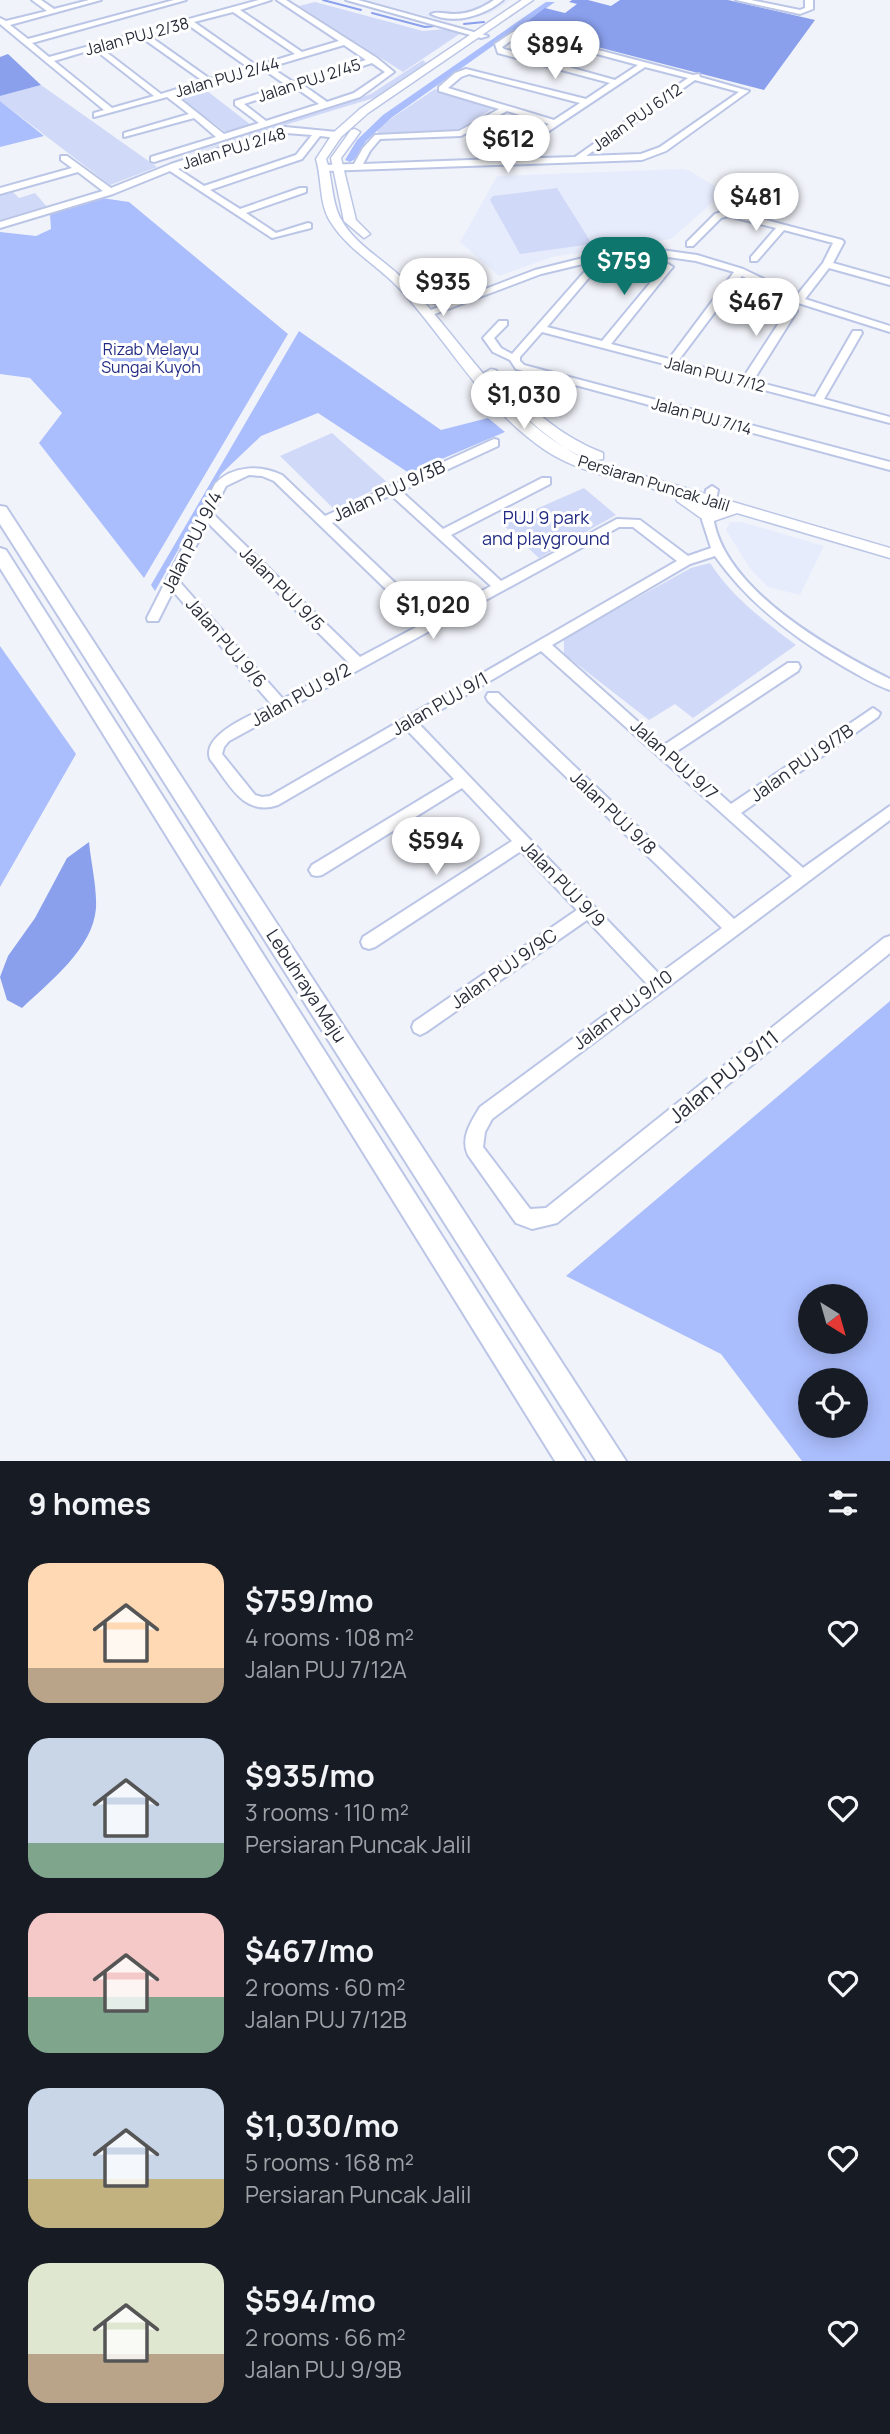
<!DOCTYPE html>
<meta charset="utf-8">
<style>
:root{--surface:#171b24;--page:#242831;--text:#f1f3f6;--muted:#9ea1a6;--accent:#0f766e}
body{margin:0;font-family:Manrope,sans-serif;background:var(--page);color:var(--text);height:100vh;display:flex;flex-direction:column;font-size:26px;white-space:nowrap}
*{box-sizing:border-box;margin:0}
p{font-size:23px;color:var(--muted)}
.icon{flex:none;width:38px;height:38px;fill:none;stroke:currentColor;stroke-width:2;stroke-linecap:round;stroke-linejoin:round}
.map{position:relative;height:1461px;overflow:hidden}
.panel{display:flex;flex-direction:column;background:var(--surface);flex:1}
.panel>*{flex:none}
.needle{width:46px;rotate:143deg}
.tools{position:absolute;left:798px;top:1284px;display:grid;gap:14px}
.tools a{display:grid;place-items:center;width:70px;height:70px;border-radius:50%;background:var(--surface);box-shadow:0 4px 18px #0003;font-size:35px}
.price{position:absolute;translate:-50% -60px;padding:0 16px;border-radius:24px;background:#fff;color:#222;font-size:23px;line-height:46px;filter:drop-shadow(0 2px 4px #0008)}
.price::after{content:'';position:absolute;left:50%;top:42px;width:21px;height:16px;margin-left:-10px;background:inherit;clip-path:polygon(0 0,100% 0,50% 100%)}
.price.current{background:var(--accent);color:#fff}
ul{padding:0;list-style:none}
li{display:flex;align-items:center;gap:21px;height:175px;padding:0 28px}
li span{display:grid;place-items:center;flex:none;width:196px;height:140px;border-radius:21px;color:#555}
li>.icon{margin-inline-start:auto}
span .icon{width:84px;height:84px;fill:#fffc;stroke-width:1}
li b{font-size:30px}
h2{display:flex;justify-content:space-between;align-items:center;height:84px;padding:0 28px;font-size:30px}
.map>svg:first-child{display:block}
</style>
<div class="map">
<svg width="890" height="1461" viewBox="0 0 890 1461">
<rect width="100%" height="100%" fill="#f1f3fa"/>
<path fill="#e7ecfd" d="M365,0h146l-20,13 -29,8h-17z
M681,169l7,1 37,22 -54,47 -119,18 -53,19 -39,-34 37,-66z
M730,522h12l82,24 -24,49 -32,-8 -17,-17 -25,-40z"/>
<path fill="#d0d9f7" d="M315,2l108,29 23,-2 15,4 -58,39 -104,-66z
M423,60l3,3 -49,34 -206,63 200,-66z
M41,85l116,82 -47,18 -110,-84v-5z
M202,87l49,38 -24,8 -51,-38z
M435,89l59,19 -37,22 -79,3 -1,-5z
M557,188l35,56 -72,10 -30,-54 3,-4z
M13,192l6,6 16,-5 13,15 -48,14v-27z
M332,433l56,50 -54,26 -54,-53z
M584,488l32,27 -77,43 -37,-34z
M710,563c23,35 53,57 86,82l-103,73 -18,-14 -26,16 -85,-66v-16l127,-70z"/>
<path fill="#aabdfc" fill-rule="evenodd" d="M546,2h9l-164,116 -25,23 -11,18 -5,3 -5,-2 12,-20 26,-25z
M0,101l44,35 -44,11z
M102,198l27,4 159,132 -144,244 -105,-135 23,-30 -32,-35 -30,-4v-142l36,4 15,-7 -1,-15z
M299,331l142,99 47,-12 17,14 -96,41 -91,-60 -57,23 -40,38 -66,117 -4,-6z
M0,646l76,108 -76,133z
M890,1001v460h-88l-81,-107 -155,-78zM810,1297h46v45h-46zM810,1381h46v45h-46z"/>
<path fill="#8aa0ed" d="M572,0h16l23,6 9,-6h108l87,20 -51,70 -244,-63 25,-19 20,5 12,-9 -8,-2z
M8,54l33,31 -41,11v-39z
M89,842c2,21 8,45 7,66 -3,41 -47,74 -74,100l-15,-8 -7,-23 8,-21 27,-38 32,-60z"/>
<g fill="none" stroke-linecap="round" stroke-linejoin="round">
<path stroke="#8aa0ed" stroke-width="2" d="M323,0l38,10
M372,13l53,14 9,-1
M464,24l20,-2"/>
<g stroke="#bbc6e7" stroke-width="4">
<path id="minor" d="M32,0h9l13,9 35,-9h12l-91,25 18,14 146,-39h12l-154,43 17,14 210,-57h12l-31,10 62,42 37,-11 -62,-41h9l91,58 17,14 -34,25 -206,65 -3,-1v-4l65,-20 -22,-19 -70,19v-4l65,-19 -22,-17 -73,20v-4l10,-3 -104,-86v-6l6,3 41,-10zM233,12l62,42 -38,12 -63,-44zM187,24l62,44 -39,11 -62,-44zM141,37l62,44 -42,13 -60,-46zM344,45l22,15 -73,22 -23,-15zM94,49l60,47 -42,12 -58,-47zM372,63l13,9 -31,21 -27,9 -24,-17zM263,69l23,16 -51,16v4l24,18 -35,11 -49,-39zM293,88h3l23,16 -53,17 -22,-17z
M346,0h12l130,36 -7,2z
M494,0h9c-19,16 -49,25 -72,14 7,-3 15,0 24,0 14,0 27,-6 39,-14z
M736,0h15l49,10 5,-2v-8h8v9l-13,5z
M526,31l167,44 6,-1 1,3 49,14 -83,60 -24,9 -318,11 -4,-3 4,-3 30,-1 9,-16 12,-13 84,-4 40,-22 -60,-18v-4l16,-14 11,-4 120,30 24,-16 -112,-30 -3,-9 18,-12zM526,35l112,30 -23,15 -111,-31 -2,-2 16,-11zM645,67l43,11 -113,79 -68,2zM469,74l111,29 -26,17 -106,-32 13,-11zM695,80l44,12 -79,55 -19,7 -55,2zM507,111l42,13 -52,35 -134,5 7,-13 10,-12 81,-3z
M285,127l52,5 4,3 -4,3 -17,-2 -18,23 -92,31 30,19 60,-21h6v4l-60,21 30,20 32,-10 3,1v4l-39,10 -102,-67 -57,23 -113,34v-6l103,-31 -25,-19 -78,22v-6l72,-20 -11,-8v-4h6l44,32 60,-24zM286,133l26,2 -16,20 -92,31 -26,-17z
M728,210l114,30 2,2 -11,21 57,16v6l-61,-17 -24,31 85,27v6l-95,-30 -53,-26 -64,85 65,17 45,-69h8l1,2 -44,70 62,16 38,-66h8l1,2 -38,66 66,18v6l-348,-91 -22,25v4l4,4 366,97v8l-374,-101 -6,-9 -17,-8 -10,-14 16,-17h8v4l-13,13 7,10 11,6 74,-84h6v4l-45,53 55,14 63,-76 3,-1 5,3 -2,2 -60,75 58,15 65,-87 -38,-11 -49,-7 -56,8 -50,12 -109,41 -9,-2 112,-43 56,-14 56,-8 50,7 46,14 54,26 26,-32 10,-20 -49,-13 -27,31h-6v-4l25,-29 -48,-12 -7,2 -28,28h-6v-4l28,-28z
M494,439l4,1v6l-97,45 42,38 99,-51h8v6l-99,51 50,46 116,-62 23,1 48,36 23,-8 -9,-28 4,-30 6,-4 6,4c-2,10 -6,22 -4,32 14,70 116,127 176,157v11c-15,-5 -30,-14 -44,-22 -51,-29 -97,-64 -131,-112l-25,8 -138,81 112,100 124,-82h10l2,4 -2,4 -124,82 57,51 142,-96 7,5 -2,4 -137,96 62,55 87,-62v14l-398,299 -7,13 -2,15 47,62 16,-1 338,-270 6,-2v17l-333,270 -25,6 -16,-6 -48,-68c-8,-17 3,-33 12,-48l167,-123 -60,-64 -161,112 -6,3 -6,-3 -2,-5 2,-5 163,-112 -56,-59 -146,96 -6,2 -6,-2 -2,-5 2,-5 149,-96 -50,-53 -140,87 -5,1 -5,-1 -3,-5 3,-5 142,-86 -47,-49 -129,75c-35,12 -49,-22 -68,-46 -9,-25 44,-45 62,-54l-99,-114 -15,30h-10l-1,-3 68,-134c18,-19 45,-19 67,-9l43,41zM249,475l13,1 12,5 148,143 -62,33 -148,-144 14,-27zM391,495l100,91 -59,32 -100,-95zM208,523l141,140 -66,36 -105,-119zM619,527h14l44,34 -407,235 -8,1 -7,-2 -33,-41 2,-7 5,-6zM541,651l251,225 -58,43 -236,-226h-10l-2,4 2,4 234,227 -63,46 -241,-251z"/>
</g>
<g stroke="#bbc6e7" stroke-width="3">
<path id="major" d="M522,0h11l-165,113 -27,24 -15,22c7,20 5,44 16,62 15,26 45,40 65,62 58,61 98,136 176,175l307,90v10l-153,-45 -29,10 -31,-22 -1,-6c-40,-12 -96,-21 -131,-45 -61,-41 -97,-109 -146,-162 -22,-23 -52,-39 -69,-67 -11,-18 -8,-42 -14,-62l17,-26 27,-24zM695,501l22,6 -9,4z
M355,129l5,3 -19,26 15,62 14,14 -6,4 -20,-17 -13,-63 20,-28z
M431,294c11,3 28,1 36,7 -11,8 -27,4 -40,0v-6z
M491,369l5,1c30,36 63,66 107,83v6c-33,8 -97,-60 -117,-83l-2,-3z"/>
</g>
<g stroke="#bbc6e7" stroke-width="4">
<path id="highway" d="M0,506l6,1 620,954h-30l-596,-937z
M0,548l6,2 579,911h-30l-555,-893z"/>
</g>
<use href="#minor" fill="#fff" fill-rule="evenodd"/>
<use href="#major" fill="#fff" fill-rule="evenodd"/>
<use href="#highway" fill="#fff" fill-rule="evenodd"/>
</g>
<g text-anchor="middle" stroke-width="6" stroke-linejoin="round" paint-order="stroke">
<g font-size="16" fill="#282d39" stroke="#fff">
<text transform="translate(137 36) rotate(-15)" y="6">Jalan PUJ 2/38</text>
<text transform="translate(227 77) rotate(-16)" y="6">Jalan PUJ 2/44</text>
<text transform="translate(309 80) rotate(-18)" y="6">Jalan PUJ 2/45</text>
<text transform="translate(637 117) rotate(-35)" y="6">Jalan PUJ 6/12</text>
<text transform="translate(234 148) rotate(-17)" y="6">Jalan PUJ 2/48</text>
<text transform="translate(715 374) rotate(14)" y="6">Jalan PUJ 7/12</text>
<text transform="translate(702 416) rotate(15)" y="6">Jalan PUJ 7/14</text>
<text transform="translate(654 483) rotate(17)" y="6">Persiaran Puncak Jalil</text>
</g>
<g font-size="16" fill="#212b83" stroke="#fff">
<text x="151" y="355">Rizab Melayu<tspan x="151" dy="18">Sungai Kuyoh</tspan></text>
</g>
<g font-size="18" fill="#282d39" stroke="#fff">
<text transform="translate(389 491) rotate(-25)" y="6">Jalan PUJ 9/3B</text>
<text transform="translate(192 542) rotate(-63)" y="6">Jalan PUJ 9/4</text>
<text transform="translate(282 589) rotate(45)" y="6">Jalan PUJ 9/5</text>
<text transform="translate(226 643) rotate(49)" y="6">Jalan PUJ 9/6</text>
<text transform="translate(301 695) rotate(-29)" y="6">Jalan PUJ 9/2</text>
<text transform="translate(440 704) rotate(-30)" y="6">Jalan PUJ 9/1</text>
<text transform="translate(674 760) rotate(42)" y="6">Jalan PUJ 9/7</text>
<text transform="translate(802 763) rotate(-35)" y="6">Jalan PUJ 9/7B</text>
<text transform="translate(613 813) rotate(44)" y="6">Jalan PUJ 9/8</text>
<text transform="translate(563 884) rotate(46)" y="6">Jalan PUJ 9/9</text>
<text transform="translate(504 969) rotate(-35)" y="6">Jalan PUJ 9/9C</text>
<text transform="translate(306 986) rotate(57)" y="6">Lebuhraya Maju</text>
<text transform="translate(623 1010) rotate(-37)" y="6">Jalan PUJ 9/10</text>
</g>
<g font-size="18" fill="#212b83" stroke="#fff">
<text x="546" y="524">PUJ 9 park<tspan x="546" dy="21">and playground</tspan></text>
</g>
<g font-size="21" fill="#282d39" stroke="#fff">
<text transform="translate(724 1077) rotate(-39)" y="7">Jalan PUJ 9/11</text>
</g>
</g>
</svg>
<div class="tools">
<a><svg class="needle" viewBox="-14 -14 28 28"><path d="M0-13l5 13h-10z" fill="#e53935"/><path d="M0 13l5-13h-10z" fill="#9ea1a6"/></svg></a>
<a><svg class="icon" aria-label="locate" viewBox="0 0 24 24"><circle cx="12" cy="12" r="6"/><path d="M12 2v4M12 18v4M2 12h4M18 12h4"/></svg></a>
</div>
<b class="price" style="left:555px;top:81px">$894</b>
<b class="price" style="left:508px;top:175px">$612</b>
<b class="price" style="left:756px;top:233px">$481</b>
<b class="price current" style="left:624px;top:297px">$759</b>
<b class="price" style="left:443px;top:318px">$935</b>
<b class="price" style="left:756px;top:338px">$467</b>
<b class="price" style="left:524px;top:431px">$1,030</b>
<b class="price" style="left:433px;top:641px">$1,020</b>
<b class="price" style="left:436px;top:877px">$594</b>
</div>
<section class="panel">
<h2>9 homes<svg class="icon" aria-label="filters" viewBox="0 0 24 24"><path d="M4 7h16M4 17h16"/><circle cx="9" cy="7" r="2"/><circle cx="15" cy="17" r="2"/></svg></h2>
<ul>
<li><span style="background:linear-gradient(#ffd9b3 75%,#b9a48a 0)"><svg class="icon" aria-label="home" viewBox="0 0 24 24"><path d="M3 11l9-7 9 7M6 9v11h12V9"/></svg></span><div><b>$759/mo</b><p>4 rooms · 108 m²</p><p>Jalan PUJ 7/12A</p></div><svg class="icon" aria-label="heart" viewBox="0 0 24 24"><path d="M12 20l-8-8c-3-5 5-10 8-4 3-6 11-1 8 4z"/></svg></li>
<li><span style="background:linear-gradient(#c9d6e8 75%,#7fa58c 0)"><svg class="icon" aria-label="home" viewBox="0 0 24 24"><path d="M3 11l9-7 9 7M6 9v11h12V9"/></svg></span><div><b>$935/mo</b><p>3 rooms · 110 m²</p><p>Persiaran Puncak Jalil</p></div><svg class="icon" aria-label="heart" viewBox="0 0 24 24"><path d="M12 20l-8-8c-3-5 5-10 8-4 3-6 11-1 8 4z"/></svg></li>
<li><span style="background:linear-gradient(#f6c9c9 60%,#7fa58c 0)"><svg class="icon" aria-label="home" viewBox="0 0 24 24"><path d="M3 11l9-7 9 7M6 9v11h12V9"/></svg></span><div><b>$467/mo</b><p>2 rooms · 60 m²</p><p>Jalan PUJ 7/12B</p></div><svg class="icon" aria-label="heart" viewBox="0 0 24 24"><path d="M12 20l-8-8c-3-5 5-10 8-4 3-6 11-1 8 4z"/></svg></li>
<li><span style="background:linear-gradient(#c9d6e8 65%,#c2b280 0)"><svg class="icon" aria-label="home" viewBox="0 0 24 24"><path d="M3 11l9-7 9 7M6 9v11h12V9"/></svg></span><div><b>$1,030/mo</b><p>5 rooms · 168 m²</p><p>Persiaran Puncak Jalil</p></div><svg class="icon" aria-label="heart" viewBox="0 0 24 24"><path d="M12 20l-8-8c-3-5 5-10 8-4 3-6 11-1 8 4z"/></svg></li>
<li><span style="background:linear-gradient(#dfe7d0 65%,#b9a48a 0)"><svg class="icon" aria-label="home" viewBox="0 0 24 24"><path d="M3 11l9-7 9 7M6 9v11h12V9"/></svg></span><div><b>$594/mo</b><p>2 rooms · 66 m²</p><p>Jalan PUJ 9/9B</p></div><svg class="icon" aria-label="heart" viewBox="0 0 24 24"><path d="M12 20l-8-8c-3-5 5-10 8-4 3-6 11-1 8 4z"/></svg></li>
</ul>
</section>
